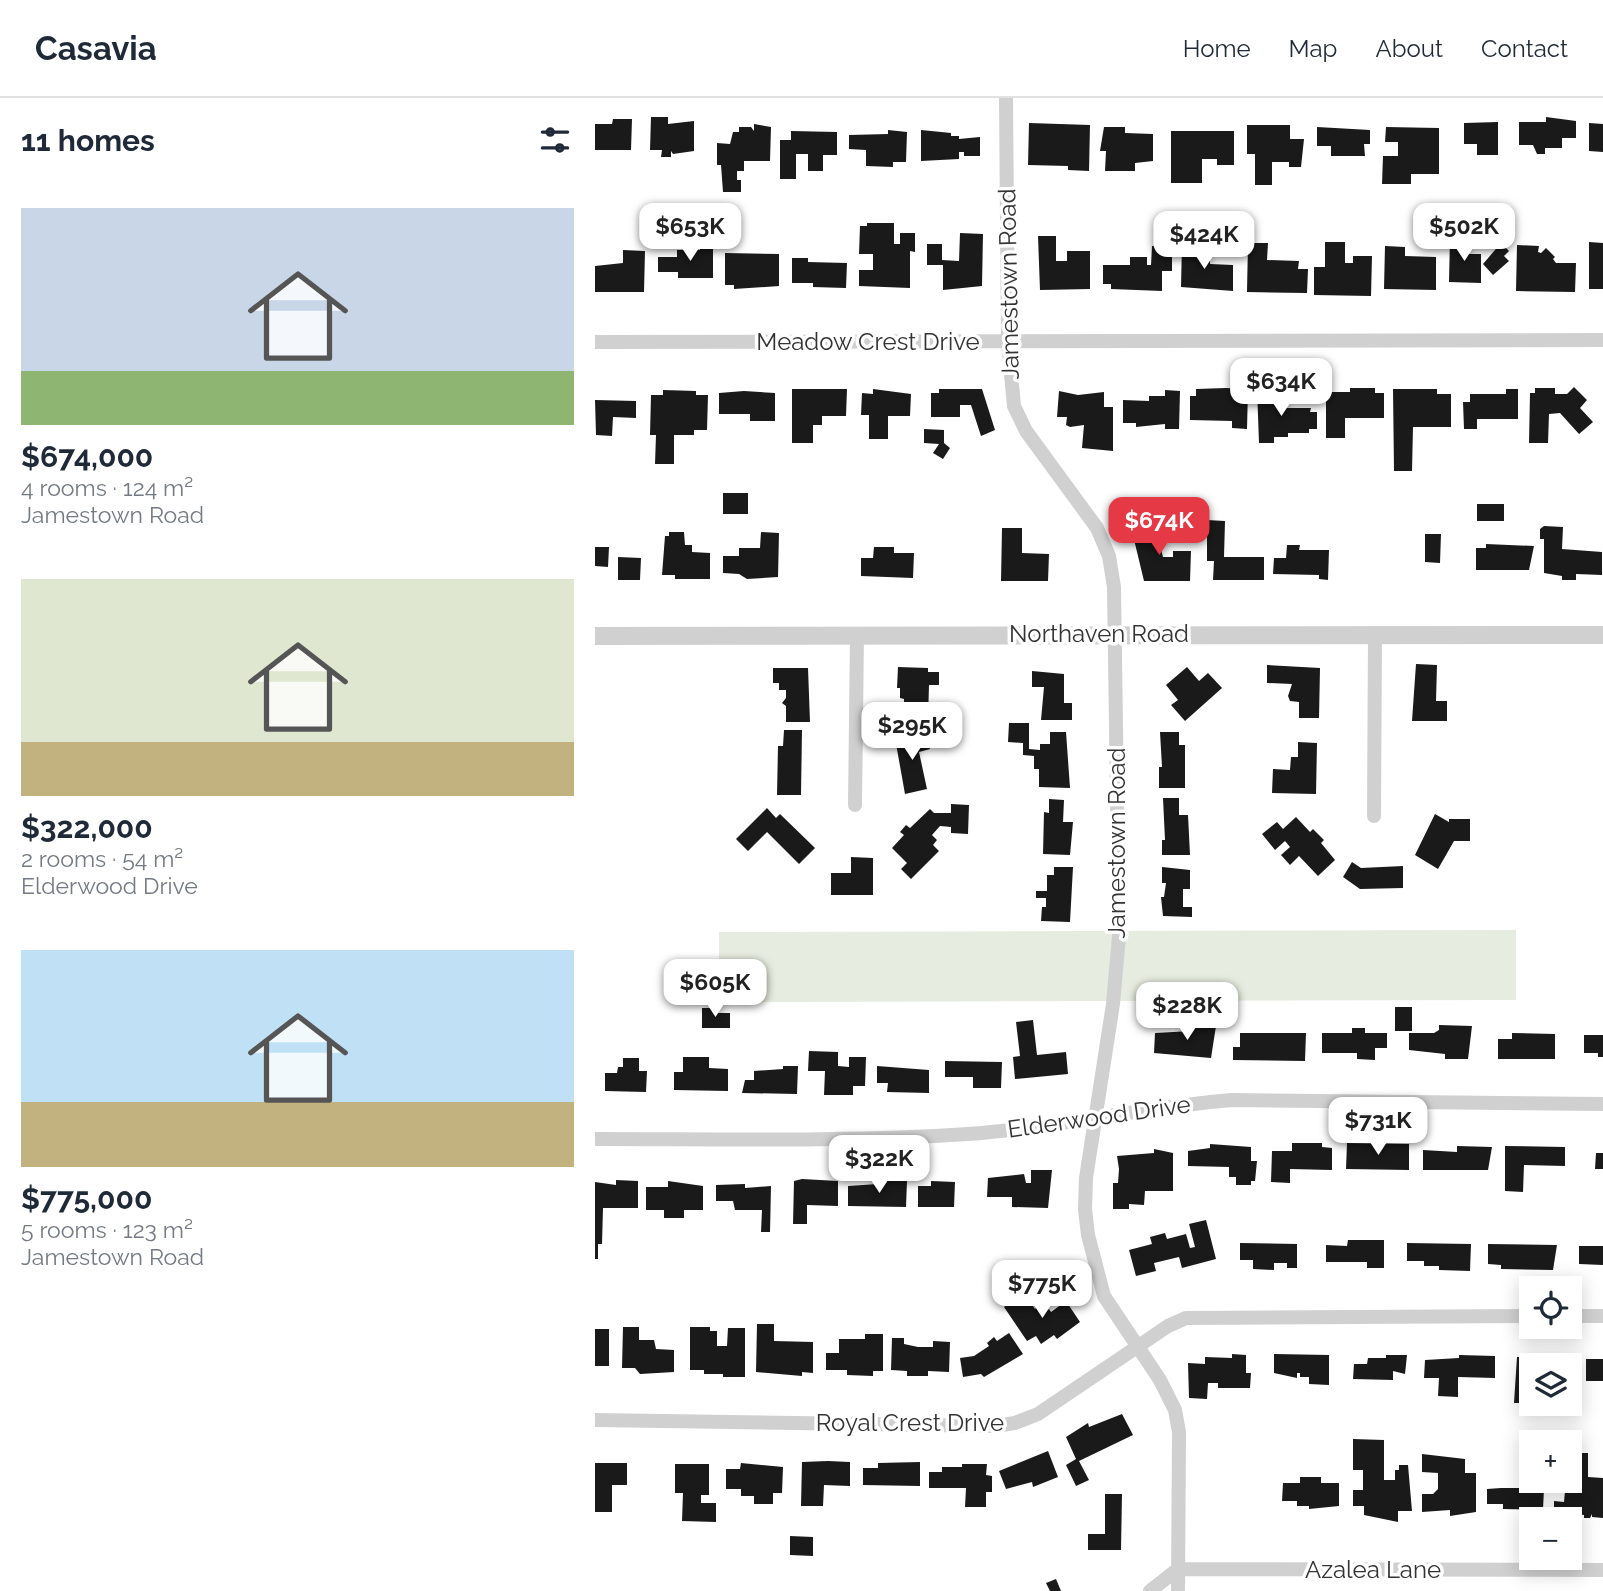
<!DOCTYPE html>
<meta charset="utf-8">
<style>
:root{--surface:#fff;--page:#f6f6f7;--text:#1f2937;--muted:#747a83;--line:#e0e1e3;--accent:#e63946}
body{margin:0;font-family:Raleway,sans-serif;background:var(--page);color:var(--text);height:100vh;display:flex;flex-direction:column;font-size:26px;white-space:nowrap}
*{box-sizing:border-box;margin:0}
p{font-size:23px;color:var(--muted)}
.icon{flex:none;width:38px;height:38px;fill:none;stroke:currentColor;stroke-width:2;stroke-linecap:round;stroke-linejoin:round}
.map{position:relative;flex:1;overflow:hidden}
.details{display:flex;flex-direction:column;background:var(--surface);width:595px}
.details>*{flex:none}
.buttons{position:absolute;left:924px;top:1178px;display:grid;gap:14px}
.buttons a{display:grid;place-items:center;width:63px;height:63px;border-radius:0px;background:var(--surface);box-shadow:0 4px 18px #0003;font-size:35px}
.price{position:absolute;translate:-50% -60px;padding:0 16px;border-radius:14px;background:#fff;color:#222;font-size:23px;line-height:46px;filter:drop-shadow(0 2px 4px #0008)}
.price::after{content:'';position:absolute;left:50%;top:42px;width:21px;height:16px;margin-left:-10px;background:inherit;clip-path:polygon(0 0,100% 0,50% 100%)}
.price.on{background:var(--accent);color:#fff}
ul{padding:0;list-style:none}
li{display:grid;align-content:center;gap:14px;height:371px;padding:0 21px}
li span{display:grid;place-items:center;height:217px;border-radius:0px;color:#555}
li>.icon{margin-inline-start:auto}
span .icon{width:126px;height:126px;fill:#fffc;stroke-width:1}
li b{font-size:30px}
h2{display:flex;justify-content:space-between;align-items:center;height:84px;padding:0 21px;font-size:30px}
header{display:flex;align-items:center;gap:42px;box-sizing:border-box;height:98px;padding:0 35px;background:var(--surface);border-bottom:2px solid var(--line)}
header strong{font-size:33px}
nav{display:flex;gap:38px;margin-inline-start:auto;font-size:24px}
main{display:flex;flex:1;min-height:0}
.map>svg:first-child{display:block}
</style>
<header>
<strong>Casavia</strong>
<nav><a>Home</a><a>Map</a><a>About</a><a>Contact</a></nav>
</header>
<main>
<section class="details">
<h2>11 homes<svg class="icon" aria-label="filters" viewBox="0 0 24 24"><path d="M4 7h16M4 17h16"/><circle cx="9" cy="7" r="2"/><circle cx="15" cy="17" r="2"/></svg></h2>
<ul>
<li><span style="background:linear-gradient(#c9d6e8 75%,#8fb573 0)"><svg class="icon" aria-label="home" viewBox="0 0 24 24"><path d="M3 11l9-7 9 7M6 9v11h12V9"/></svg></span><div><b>$674,000</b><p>4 rooms · 124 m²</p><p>Jamestown Road</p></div></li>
<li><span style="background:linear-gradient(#dfe7d0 75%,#c2b280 0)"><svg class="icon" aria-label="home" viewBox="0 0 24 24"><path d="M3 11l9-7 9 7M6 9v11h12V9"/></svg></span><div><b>$322,000</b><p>2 rooms · 54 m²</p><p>Elderwood Drive</p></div></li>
<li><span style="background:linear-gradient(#bfe0f5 70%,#c2b280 0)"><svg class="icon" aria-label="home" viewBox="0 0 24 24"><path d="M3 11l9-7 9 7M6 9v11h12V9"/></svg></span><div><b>$775,000</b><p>5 rooms · 123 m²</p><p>Jamestown Road</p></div></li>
</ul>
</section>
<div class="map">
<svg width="1008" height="1493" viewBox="0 0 1008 1493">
<rect width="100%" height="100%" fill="#fff"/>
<path fill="#e6ecdf" d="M921,832v70l-797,2v-70z"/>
<path fill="#1a1a1a" d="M56,19h17v7l26,-3v30l-21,3 -2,-3v6h-10l1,-7h-12z
M951,19l30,4v17h-14v10h-17v6h-8l-4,-9h-14v-23h27z
M18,21h19l-1,31h-36v-26h17z
M903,24v33h-21v-11h-13v-21z
M434,25l61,2 -1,46 -21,-1v-4l-40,-1z
M994,25l14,1v28l-14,-1z
M159,26l17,3 -1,34h-26v10h-7v9h4v12h-18l-2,-27h-4v-22l13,1 3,-12h6v-5h12l3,4z
M652,27h43v14h14l-3,28h-12v-5h-17v23h-17v-31h-8z
M509,29h21v6l28,1v27l-18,2v8h-30l1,-20h-6z
M722,29l53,3v14h-6l1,12h-34v-10h-14z
M791,29l53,1v46h-28v10h-29l1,-28h15v-14h-13z
M293,32l19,2 -1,30h-13v5l-27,-1v-16l-17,-1v-14l39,-1z
M326,32l30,3v3h8v3l21,-2v19h-16v-4h-5v7l-38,2z
M196,33l46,1v23h-14v16h-15v-17h-12v25h-16v-39h11z
M576,33h63v34h-17v-6h-15v24h-31z
M272,125h27v21h6v-11h15v19l-5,-1v37l-51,-2v-16h14v-16h-14l1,-28h7z
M365,135l23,1 -1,52 -39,4v-25h-16v-21h15v16l17,1z
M443,138h18v25h11v-10h23v38l-50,1z
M855,140l18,1v15h13v29l-32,-1z
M730,144h20v21h8v-7h19l-1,40 -57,-1v-28h11z
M994,144l14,1v46h-14z
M587,145h18v9l10,4v8l23,1v26l-52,-4z
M653,145h20l-1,17 32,1 -1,8h10l-1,24 -60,-1z
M906,145l8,8 -5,5 5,5 -16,14 -10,-11z
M922,147l22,1 -1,6 3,1 5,-5 9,9 -2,2 3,4h20l-1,29 -59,-1z
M105,148h13v32h-35v-6h-20v-15h19v-7h23z
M557,148l20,1v24h-10v20l-51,-2v-5h-8v-19h27v-8h17v8h4z
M790,148l20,1v9l31,1v33l-52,-1z
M28,152l22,1 -1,41h-49v-26l28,-3z
M130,155l54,1v32l-45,3v-4h-9z
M197,160h16v4l39,1 -1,25 -33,-1v-4h-21z
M979,289l13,13 -7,8 13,14 -14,12 -19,-21 -11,1 -1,29h-19l1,-50h5v-5h20v6h12z
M631,290l22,1 -1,40 -15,-1v-7l-42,-1v-24h6v-7z
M662,290h20v20h34l-1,4h7v17h-8v4h-21v4h-14v6h-15z
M755,290h25v5h9v25h-39v20h-19v-46h24z
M197,291h55l-1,27h-24v9h-9v18h-21z
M278,291l38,5 -1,22h-22v23h-19v-24h-8l1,-22 11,1z
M344,291h43l13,41 -14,6 -10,-31h-11v12h-29v-24h8z
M798,291h44v5h14v33h-38l-1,44h-18z
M911,291h12v30h-41v10h-13l-1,-27h7v-8h36z
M68,292l33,1v4h12l-1,35h-13v5h-20v29h-19l1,-29h-6l1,-40h12z
M570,292l15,1 -1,38h-14v-5l-29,3v-4h-13v-23l26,1v-5h16z
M149,293l31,2v28h-25v-7h-31v-21z
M464,293l19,4 26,-3v15h9v44l-31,-3 2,-23 -14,2 -4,-2 1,-8h-10z
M0,302l41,1v17l-23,-1 -1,19 -16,-1z
M329,331l20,1v13l6,5 -7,11 -10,-6 6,-9 -15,-1z
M128,395h25v21h-25z
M882,406h27v17h-27z
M612,422l18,1 -1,36h40v23h-51l1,-19h-7z
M559,424l9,35h10v-6h18l-1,30h-46l-13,-54z
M949,428l19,1 -1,22 40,3v23l-26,-1v6h-14v-4l-18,-3v-34h-4v-10z
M407,430h20v25l27,1 -1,27h-47z
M74,434h15l1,13h7v7l18,1v26h-35v-4h-13l3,-39h4z
M166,434l18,1 -1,44 -31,2 -8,-5 -16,-1v-17h16v-8h21z
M830,436h16l-1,29 -15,-1z
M891,446l48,2 -5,24h-53v-22h10z
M692,447h13l-1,5h30l-1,30 -9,-1v-4l-46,-1 1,-16h12z
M0,449h14l-1,20 -13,-1z
M279,449h20v6h20l-1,25 -52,-2v-18h12z
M23,459l23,1 -1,22h-22z
M821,566l21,1 -1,36h11v20h-35z
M672,567l53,3 -1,50h-20v-16l-9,-1 -2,-5 4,-12 -25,-1z
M303,569l30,1v4h11v13h-10l-1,35 -24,-1v-20l-4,-1v-10h-3z
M592,569l12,14 9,-8 14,15 -37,33 -14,-16 7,-5 -12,-15z
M178,570h35l2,54h-24v-16l-4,-3 4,-5v-8h-7v-7h-6z
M437,573l32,3v29h8v17h-31l3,-33h-12z
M414,625h20v26l11,1v-6h10v-12h16l4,56 -31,-1v-18h-5v-13l-11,-1v-12l-15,-1z
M189,632h18l-1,65h-24l1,-49h5z
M565,634h19v13h6v43h-26v-21h3z
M319,636v3l13,-3 3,15 -11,3 8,37 -22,5 -10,-56z
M703,644l19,1 -1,51 -44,-1 1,-24 17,1 1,-13h7z
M568,700h16v17h9l2,40h-28v-15h3z
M454,701l15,1 -1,22h10l-3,33 -27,-1 1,-42 5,1z
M356,706l18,1 -1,29 -17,-1v-6l-11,-1 -8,9 5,5 -4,5 6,6 -28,28 -10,-10 6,-6 -15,-15 12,-13 -4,-3 6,-7 4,3 20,-19 4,4h17z
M172,710l9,10 4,-4 35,34 -16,16 -32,-32 -19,19 -12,-12z
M840,716l14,8v-3h21v22h-16l-16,28 -23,-14z
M701,719l14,15 3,-3 11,11 -3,3 14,17 -17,16 -19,-20 -9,9 -9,-10 9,-8 -5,-6 -10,9 -13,-16 15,-12 6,7z
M256,759l22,1v37h-42v-22h20z
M757,764l9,6 42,-2v22l-43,1 -17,-12z
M459,769h19l-3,55 -29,-1 1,-14h4v-9h-10v-7h11v-16h7z
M567,769l28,3v19h-7v18h9v10l-29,-1 -2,-19h3l2,-14h-4z
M800,909h17v24h-17z
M107,910h15v5h13v15h-28z
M438,922l4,35 29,-3 2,22 -53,5 -2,-22 7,-1 -4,-34z
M844,927l33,1 -4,33h-23v-5l-36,-4v-17h25l5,-3z
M597,928h24l-5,32 -57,-5 1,-20 37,-2z
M757,930h13v5h22v15h-12v12l-18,-1v-6h-35v-20h30z
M645,935h66l-1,28 -72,-1v-13h7z
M917,935l43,1v25h-57v-20h14z
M989,937h19v22h-5v-4h-14z
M214,953l29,1v14l11,1v-10h17l-1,29h-12v9h-29l1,-24h-17z
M88,959h26v11l19,1v22l-54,-1v-18h9z
M28,960h16v13h8l-1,21 -41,-1v-18h12l1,-6h5z
M350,963l57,1 -1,26h-28v-11h-28z
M188,968h15l-1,28 -55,-1 3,-13h9v-9l29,-2z
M282,968l52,4v23l-42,-1 1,-9h-11z
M697,1045h30v4l10,1v22l-42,-1v14l-19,-1 1,-31h20z
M752,1045l62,1v26l-63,-1z
M615,1046l41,3v14h6l-2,20h-4v4h-15v-8h-7v-10l-41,-1v-15l22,-3z
M862,1048l35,1 -4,23h-65v-20l34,2z
M910,1048l60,1v19l-41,-1 -1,27 -18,-1z
M559,1051l19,4v38h-28l-1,14 -15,-1v5h-16v-26h5l1,-14 -2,-13 37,-3z
M1001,1055h7v16h-8z
M436,1072h21l-4,38 -36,-1v-10h-25l1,-19 36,-4 2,9h5z
M207,1081l36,2v25l-31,-1v19h-14l1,-43z
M21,1082l22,1v27h-35l-1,36h-4v15h-3v-77l21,3z
M283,1082l29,1 -1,26 -58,-1v-20l30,-2z
M73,1083l35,5v24h-19v8h-20v-8h-18v-23h22z
M336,1083l24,1 -1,25h-36v-21h13z
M150,1086v4l26,-2 -1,46h-9l1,-22h-27l-2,-9h-17v-16z
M611,1122l10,39 -34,9 -3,-11 -25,6 2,8 -20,5 -7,-26 23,-6 -2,-7 15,-4 2,6 19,-5 4,14 5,-1 -6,-23z
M753,1142h36v28h-17v-6h-41v-17l21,1z
M645,1145l57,1v24h-10v-5h-13v7l-21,-1v-9h-13z
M812,1145l64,1 -1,27 -31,-1v-4h-15v-5h-17z
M893,1146l69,1 -4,25 -52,-1v-4l-13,-1z
M984,1148h24v19l-24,-1z
M423,1199l6,8 5,-4 6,8 5,-4 5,7 4,-3 2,3 15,-11 14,21 -23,17 -3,-4 -13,9 -5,-8 -9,5 -23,-34z
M162,1226h17v17l39,1v31l-11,-1v4l-46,-4z
M28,1229h16v13h15l2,9 18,1v22l-34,2 -5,-6h-13z
M95,1229h20v4h7v15h10l1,-18h17v49h-22v-3h-19v-4h-14z
M0,1231h14v37h-14z
M414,1235l14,21 -39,23 -3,-3 -18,3 -3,-19 14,-2 15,-10 -2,-3 7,-6 3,4z
M270,1236h18v37h-10v5l-26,-1v-5h-21v-17h13v-14h26z
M297,1240h12v6l14,3h15v-6l17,1 -1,30 -21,-1v5h-21v-5l-16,-1z
M637,1256l14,1v18h5l-1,15h-32v-5h-10l-1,16 -18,-1 -1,-35 17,1v-7l27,1z
M679,1256l55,1v30l-20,-1v-7h-9v-4h-3v5l-23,-5z
M791,1257h21l-2,19 -12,-3v9l-40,-1 1,-15h13l1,-6h18z
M864,1257l36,1v22l-37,-1v20l-20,-1 1,-18h-15l1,-18 34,-2z
M922,1259l55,1v7h-41l-3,38h-14z
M991,1261h17v22h-17z
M527,1316l11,21 -54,26 10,19 -13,6 -10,-21 10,-6 -10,-22 22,-14 1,4z
M959,1336l19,1 -1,11 7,3v4h9v24l15,1v40l-11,-1v-3l-2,4h-6v-3l-30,-3v-11l10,1 2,-22h4l1,-27 -1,-11h-16z
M758,1341l31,1v40h11v-10h4v-5h9l4,46h-14v11l-34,-7v-9h-11v-16h10v-20h-10z
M453,1353l10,26 -25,10 -1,-5 -26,7 -7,-18z
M827,1356l43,5v14h11v39l-26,4v-6l-28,2v-18h11l5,-5v-16l-16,-1z
M233,1363l22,1v24l-26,-1 -1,21h-22l1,-44z
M325,1364v24l-57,-1v-17h15v-5z
M0,1365h32v22h-15v27h-17z
M146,1365l42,4 -1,26h-9v11h-19v-8h-13v-7h-15v-20h14z
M80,1366h34v31h-8v8h15v19l-34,-1 1,-28h-8z
M367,1366h25l-1,11 6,1v16h-6v15h-21l1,-19h-37v-16h13v-5h20z
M705,1379h21v6h18v23l-30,3v-3h-12v-5h-15l1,-18h17z
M906,1390h43l-1,22 -40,-1v-5h-16v-15z
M510,1396h17l-1,56h-33v-16h17z
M195,1438l23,1v19l-23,-1z
M461,1481l5,12h-11l-4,-8z"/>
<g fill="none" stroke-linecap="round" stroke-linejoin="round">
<path stroke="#d0d0d0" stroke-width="14" d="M411,0l2,244 6,64 12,25 71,97 12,28 5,31 5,349 -6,68 -27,174 -1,31 3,26 16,61 56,84 15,30 4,22 -1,159
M0,244l1008,-2
M260,707l2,-170
M779,718l1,-182
M0,1041c124,0 249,3 373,-5 88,-6 176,-27 264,-34l371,4
M975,1218h33
M0,1322l400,6 20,-3 23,-9 130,-88 18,-8 345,-2
M555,1493l28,-22 425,1"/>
<path stroke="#d0d0d0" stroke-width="18" d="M0,538l1008,-1"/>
</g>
<g text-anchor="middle" stroke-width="7" stroke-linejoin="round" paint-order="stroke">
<g font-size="24" fill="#333" stroke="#fff">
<text transform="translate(414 186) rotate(-91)" y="8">Jamestown Road</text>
<text x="273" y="252">Meadow Crest Drive</text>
<text x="504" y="544">Northaven Road</text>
<text transform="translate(522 745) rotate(-90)" y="8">Jamestown Road</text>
<text transform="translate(504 1019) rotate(-8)" y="8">Elderwood Drive</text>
<text x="315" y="1333">Royal Crest Drive</text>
<text x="778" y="1480">Azalea Lane</text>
</g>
</g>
</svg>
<div class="buttons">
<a><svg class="icon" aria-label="locate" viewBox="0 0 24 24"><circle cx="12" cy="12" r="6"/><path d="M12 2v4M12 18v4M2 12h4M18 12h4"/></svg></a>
<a><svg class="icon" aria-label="layers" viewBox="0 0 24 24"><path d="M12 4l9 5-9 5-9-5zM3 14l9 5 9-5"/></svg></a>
<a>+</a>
<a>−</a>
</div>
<b class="price" style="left:95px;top:165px">$653K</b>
<b class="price" style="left:869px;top:165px">$502K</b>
<b class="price" style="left:609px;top:173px">$424K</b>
<b class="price" style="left:686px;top:320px">$634K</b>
<b class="price on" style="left:564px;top:459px">$674K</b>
<b class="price" style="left:317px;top:664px">$295K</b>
<b class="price" style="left:120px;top:921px">$605K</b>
<b class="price" style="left:592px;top:944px">$228K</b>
<b class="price" style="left:783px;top:1059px">$731K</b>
<b class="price" style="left:284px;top:1097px">$322K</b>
<b class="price" style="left:447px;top:1222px">$775K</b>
</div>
</main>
